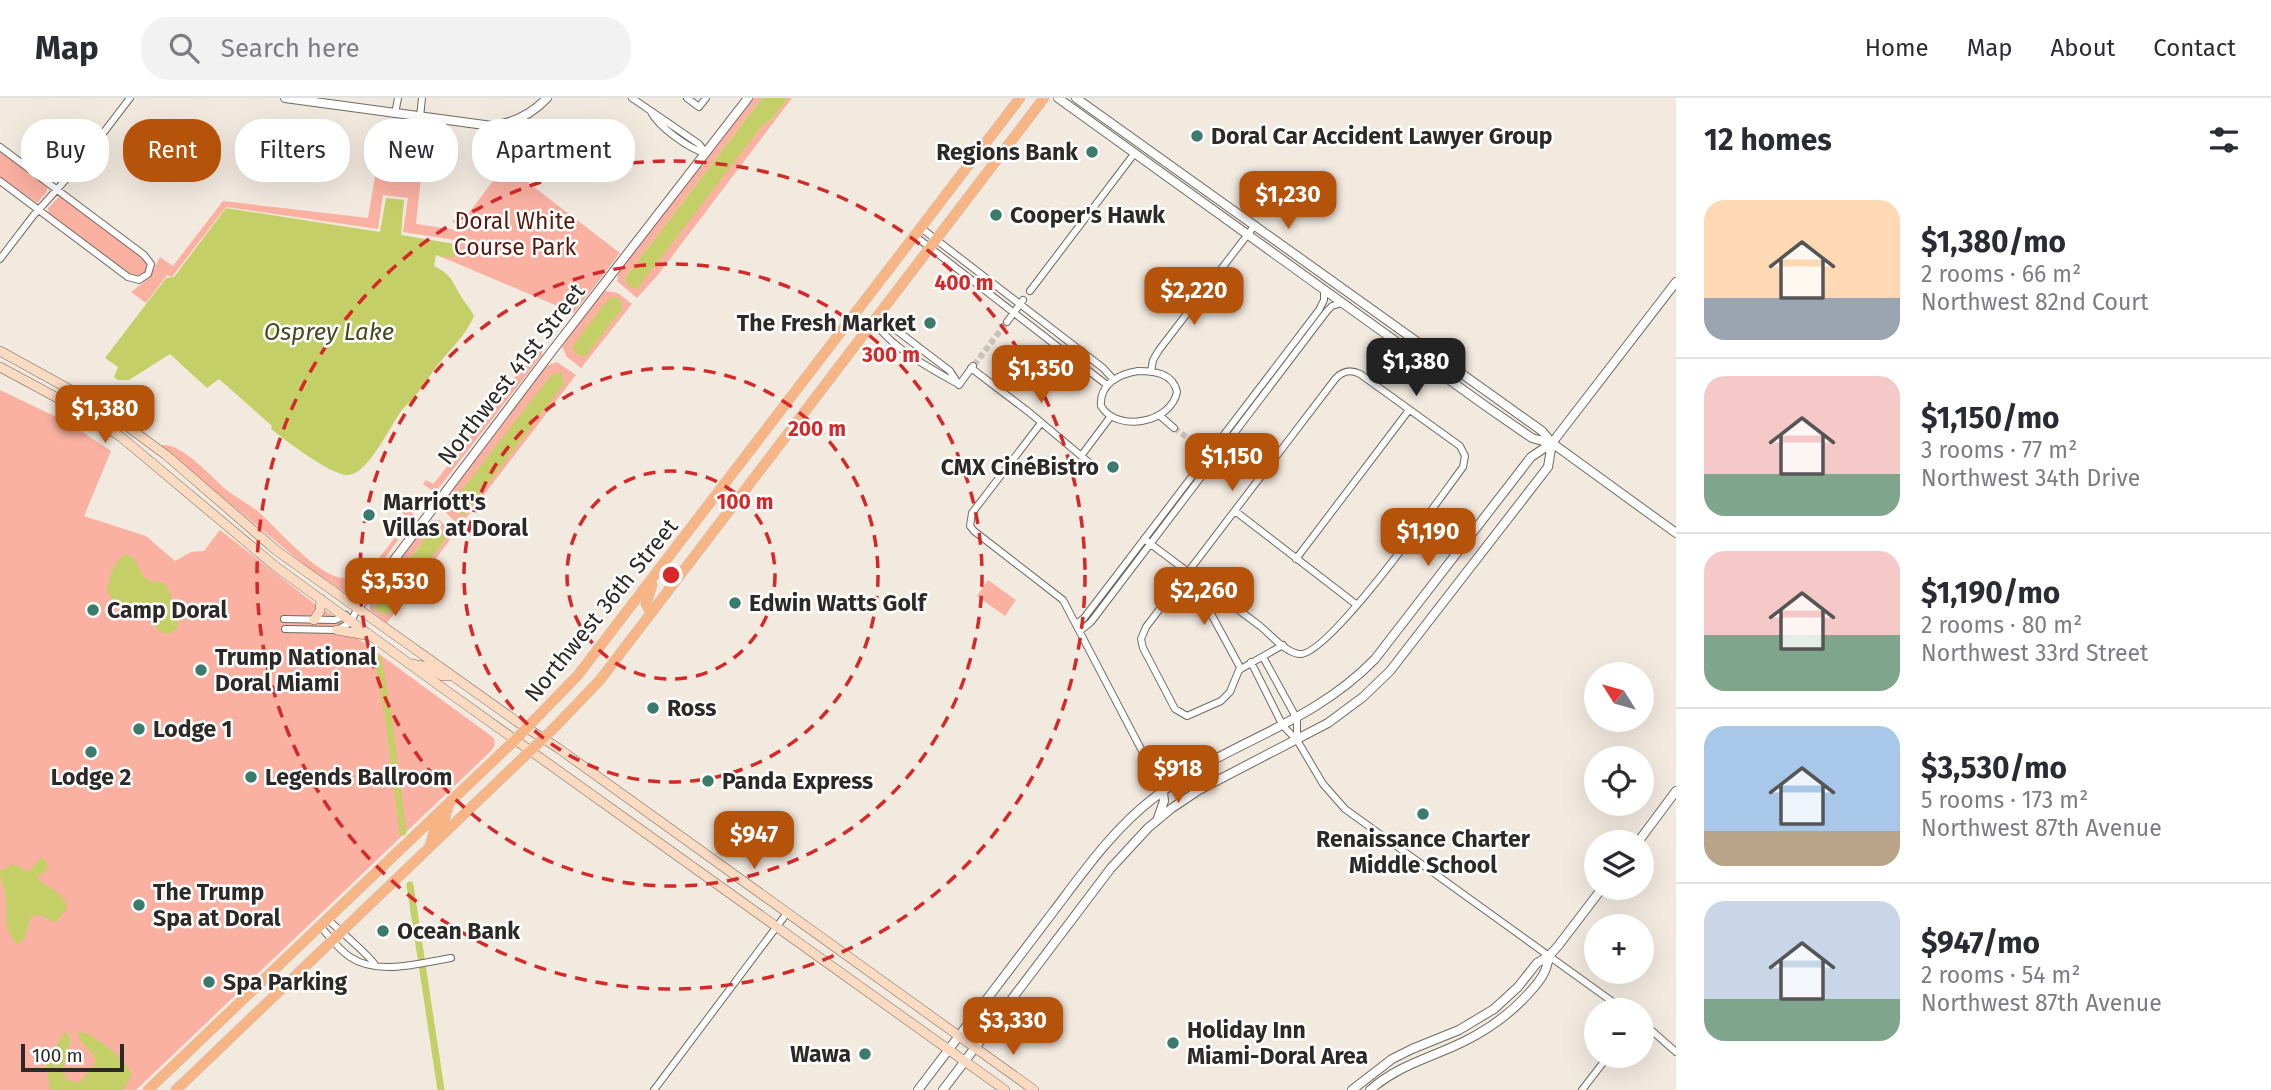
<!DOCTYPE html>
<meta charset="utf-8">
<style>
:root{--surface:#fff;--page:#f2f2f3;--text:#2b2b33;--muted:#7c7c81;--line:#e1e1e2;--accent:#b45309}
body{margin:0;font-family:"Fira Sans",sans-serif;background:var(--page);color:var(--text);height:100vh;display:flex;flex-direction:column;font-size:26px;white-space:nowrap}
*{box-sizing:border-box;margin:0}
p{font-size:23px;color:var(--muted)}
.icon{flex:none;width:38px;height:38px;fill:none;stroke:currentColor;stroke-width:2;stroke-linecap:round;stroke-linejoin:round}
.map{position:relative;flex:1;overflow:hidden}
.drawer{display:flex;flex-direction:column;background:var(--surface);width:595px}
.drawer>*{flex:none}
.guide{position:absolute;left:21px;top:21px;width:665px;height:63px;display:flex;gap:14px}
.needle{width:46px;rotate:307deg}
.buttons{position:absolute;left:1584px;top:564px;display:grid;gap:14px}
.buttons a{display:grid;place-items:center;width:70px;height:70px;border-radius:50%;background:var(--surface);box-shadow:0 7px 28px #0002;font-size:35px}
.scale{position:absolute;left:21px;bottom:18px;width:103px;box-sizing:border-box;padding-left:7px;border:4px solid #2c2926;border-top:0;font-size:19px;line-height:24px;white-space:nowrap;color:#2c2926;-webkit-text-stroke:5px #fff;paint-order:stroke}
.price{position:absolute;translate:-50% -60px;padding:0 16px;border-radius:14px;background:var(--accent);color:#fff;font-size:23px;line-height:46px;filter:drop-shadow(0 2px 4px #0008)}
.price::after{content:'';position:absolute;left:50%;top:42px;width:21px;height:16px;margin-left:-10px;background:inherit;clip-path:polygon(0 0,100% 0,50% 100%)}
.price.current{background:#222;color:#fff}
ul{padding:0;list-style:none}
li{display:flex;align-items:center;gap:21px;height:175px;padding:0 28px}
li+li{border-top:2px solid var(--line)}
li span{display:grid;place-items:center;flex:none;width:196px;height:140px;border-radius:21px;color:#555}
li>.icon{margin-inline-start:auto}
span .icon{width:84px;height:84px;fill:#fffc;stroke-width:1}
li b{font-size:30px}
h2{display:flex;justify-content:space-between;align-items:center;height:84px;padding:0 28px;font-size:30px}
.chip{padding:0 24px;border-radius:28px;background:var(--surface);box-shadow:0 7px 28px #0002;font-size:24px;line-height:63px}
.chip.current{background:var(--accent);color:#fff}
header{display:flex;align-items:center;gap:42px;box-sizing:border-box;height:98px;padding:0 35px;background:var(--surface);border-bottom:2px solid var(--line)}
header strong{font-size:33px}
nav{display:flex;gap:38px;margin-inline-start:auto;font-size:24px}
.search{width:490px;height:63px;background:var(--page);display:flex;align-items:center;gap:18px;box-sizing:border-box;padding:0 24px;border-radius:28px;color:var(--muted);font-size:26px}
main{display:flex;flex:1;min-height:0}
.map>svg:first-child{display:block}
</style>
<header>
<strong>Map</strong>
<div class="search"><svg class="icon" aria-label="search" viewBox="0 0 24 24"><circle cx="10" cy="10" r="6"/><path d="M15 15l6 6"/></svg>Search here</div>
<nav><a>Home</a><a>Map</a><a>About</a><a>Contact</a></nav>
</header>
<main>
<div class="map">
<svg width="1676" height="992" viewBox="0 0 1676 992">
<rect width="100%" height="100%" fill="#f2e9df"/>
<path fill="#fab1a2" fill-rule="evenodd" d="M751,0h11l-137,180 137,-152 10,-7 16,-21h4l-135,178 -20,22 -20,-17 2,-11z
M384,25l42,7 -10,94 40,6 49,-65 115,88 -46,60 -130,-55 2,-3 8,2 -2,-8 3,-1v-8l-52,-8 5,-34 -25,-3 -5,34 -152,-22 -54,70 -5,-2 -21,28 -15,-11 18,-14 11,-21 13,9 50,-65 145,17z
M0,52l48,36 -2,7 -9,10 -37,-26z
M60,98l86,64 1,10 -6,7 -9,-1 -83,-62 -1,-6z
M606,193l12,2 14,11 -51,64 -14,-11 -5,-11 38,-52z
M535,247l7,5v5l-104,134 -5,2 -10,-7 3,-4 7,4 6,-7 95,-125 -2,-3z
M557,264l19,13 -116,151 -16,-15v-11l102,-134z
M0,292l69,33 42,28 -27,65 62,20 29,25 16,-9 13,-1 16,-21 95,74 20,13 6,5 5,12 10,3 138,101 1,7 -4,6 -355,339h-136z
M164,347c19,0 46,30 60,43 10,8 21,14 31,21 22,17 69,79 99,68 22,-9 38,-37 52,-55l-1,-7 -4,-4 4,-4 8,6 1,5 -56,77 -6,2 -45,-30 -147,-121z
M433,422h6l16,13 -68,90 -17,-13v-7l49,-70 8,-10zM431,433l14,5v4l-52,69 -18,1v-5z
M988,482l28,20 -11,16 -28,-20z"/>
<path fill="#c5cf68" d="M762,0h26l-16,21 -10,7 -125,163 -8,-2 -4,-9z
M386,100l18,2 -3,35 54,9 -1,14 -8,-2 -2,2 -8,-3 -2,11c18,9 17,14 27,30 4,7 9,12 13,20 -9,21 -25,34 -38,51 -7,9 -12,19 -19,27 -4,6 -10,10 -15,16 -11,14 -33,63 -53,65 -16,2 -64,-35 -78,-46l1,-3 -53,-47 -12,9 -37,-34 -41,26h-11l-4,-3 4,-10 -13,-9 61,-80 8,-1 52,-69 154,24z
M614,199l6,2 2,10 -37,48 -8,-3 -5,-7 36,-48z
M559,275h3l2,11 -99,130 -3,1 -10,-7v-5l99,-128z
M436,431l9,7v4l-52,69 -8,6 -10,-5v-5l56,-74z
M125,456l10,5 9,18 7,4 14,2c8,13 9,28 14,43l-9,8 -11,-2 -7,-14 -7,-5 -9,8 -8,-3 -21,-26c3,-16 5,-27 18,-38z
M40,760h4l4,8 -1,5 -8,4 -1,4c11,11 27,12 29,30l-12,14 -15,-8 -9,2 -6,21 -7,7c-18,-18 -9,-31 -13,-52 -1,-8 -5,-13 -5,-22l13,-7 16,8z
M77,933c19,3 45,26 55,42l-8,17h-74l-4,-26 17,-30 4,-2 4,9c-5,14 -17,43 9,41l16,-20c-3,-13 -17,-17 -19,-31z"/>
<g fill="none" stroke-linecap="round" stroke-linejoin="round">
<path stroke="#c5cf68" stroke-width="7" d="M378,561l10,55 15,118
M410,787l31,205"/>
<path stroke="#cac3ba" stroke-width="6" stroke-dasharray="6 3" stroke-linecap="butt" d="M974,267l33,-43
M1174,330l26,19"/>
<g stroke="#716a61" stroke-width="8">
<path id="minor" d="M632,0l67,46 7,9
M687,0l12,9 7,-9
M651,14c8,15 38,37 54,41
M395,16l3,-16
M420,19l2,-19
M0,49l144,108 7,9 -3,10 -9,6 -11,-3 -128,-96
M921,130l182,140 11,12
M915,138l192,149
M0,161l33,-43 45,-50 52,-68
M1030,193l104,-137
M874,223l13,2 63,48 9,14
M874,223c16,26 57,48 84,63
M1007,224l16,-22
M971,270l59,45 62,52
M1138,273c16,0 35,2 39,21 -6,31 -60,41 -76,14 -2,-22 18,-32 37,-35z
M1151,274l2,-12 6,-10 96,-125
M959,287l14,-19
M1159,317l15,13
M1041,325l-69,90 -2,13 4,5 89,69 100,191
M1200,349l11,9
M1081,358l30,-40
M1235,413l122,94
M1144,441c39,29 77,58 116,87 11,9 25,26 39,28 28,5 143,-159 164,-187l2,-11 -5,-10 -100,-72c-10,-5 -17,-3 -24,4l-190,249 -5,12 2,9 32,61 12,7 34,-15 9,-9 9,-22 44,-25
M1296,461l113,-149
M1191,479l50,92
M284,521l51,1 11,-5
M1076,526l8,-6 235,-308 5,-10v-10
M285,531l52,1 14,-8 6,-13
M1080,533l11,-9 236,-311 5,-5 10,-3
M1263,559l34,62v21
M1251,564l32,64 14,14 26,44 22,25 279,201
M327,821c9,8 45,39 48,46
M320,828c9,10 19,24 30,31 28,19 70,6 101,1
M1642,924l34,30
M654,992l133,-177
M1582,992l27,-35"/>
</g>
<g stroke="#716a61" stroke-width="10">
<path id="tertiary" d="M285,0l207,28c22,-3 40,-12 55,-28
M1058,0l429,309 45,31 18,5
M1076,0l466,333 10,12 124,90
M357,511l195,-258 196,-253
M1158,720l6,-17 -1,-10
M1638,744l38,-51
M918,992c45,-59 90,-119 135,-178 31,-41 61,-84 102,-115 71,-55 154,-70 220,-138l156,-202 21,-14 124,-161
M943,992l168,-222 37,-40 24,-20 27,-18 129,-67 35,-26 27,-26 158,-204 4,-24
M1352,992l40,-31 20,-10 47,-19 35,-21 24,-22 19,-24 12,-7 9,-10 45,-59
M1370,992c30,-26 61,-32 95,-49 24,-12 46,-28 64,-48 11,-12 18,-21 20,-37"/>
</g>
<g stroke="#716a61" stroke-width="10">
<path id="secondary" d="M0,253l78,43 42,27 46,34 111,96 239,170 42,27 476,342
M0,269l76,41 45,29 154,129 162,118 568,406
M314,522l6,-9 1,-12
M337,532l29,5
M412,566l16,3 14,9h9"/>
</g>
<g stroke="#cccccb" stroke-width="11">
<path id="primary" d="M651,515l-5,-9 6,-19
M443,736v-10l6,-20
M430,748l5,-18 -2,-10
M148,992l367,-350 63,-65 442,-577
M176,992l377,-361 47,-49 444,-582"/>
</g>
<use href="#minor" stroke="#fff" stroke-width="6"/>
<use href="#tertiary" stroke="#fff" stroke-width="8"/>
<use href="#secondary" stroke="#fbdac2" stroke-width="9"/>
<use href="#primary" stroke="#f7b585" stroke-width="10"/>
</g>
<g fill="none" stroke="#d62828" stroke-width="3.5" stroke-dasharray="12 9">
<circle cx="671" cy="477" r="104"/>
<circle cx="671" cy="477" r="207"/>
<circle cx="671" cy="477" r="311"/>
<circle cx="671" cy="477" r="414"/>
</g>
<g fill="#3a7b6b" stroke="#fff" stroke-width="2.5">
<circle cx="1197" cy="38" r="7"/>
<circle cx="1092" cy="54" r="7"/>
<circle cx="996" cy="117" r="7"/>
<circle cx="930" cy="225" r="7"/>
<circle cx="1113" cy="369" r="7"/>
<circle cx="369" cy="417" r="7"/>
<circle cx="735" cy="505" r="7"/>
<circle cx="93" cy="512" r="7"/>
<circle cx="201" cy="572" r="7"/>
<circle cx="653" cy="610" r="7"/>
<circle cx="139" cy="631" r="7"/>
<circle cx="91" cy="654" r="7"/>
<circle cx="251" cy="679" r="7"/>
<circle cx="708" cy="683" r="7"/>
<circle cx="1423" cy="716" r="7"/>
<circle cx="139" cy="807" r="7"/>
<circle cx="383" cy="833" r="7"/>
<circle cx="209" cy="884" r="7"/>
<circle cx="1173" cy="945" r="7"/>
<circle cx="865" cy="956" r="7"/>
</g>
<g text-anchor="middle" stroke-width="5" stroke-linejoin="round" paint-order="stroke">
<g font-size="23" font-weight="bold" fill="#2c2926" stroke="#fff" text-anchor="start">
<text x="1211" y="46">Doral Car Accident Lawyer Group</text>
<text x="1078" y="62" text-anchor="end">Regions Bank</text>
<text x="1010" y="125">Cooper's Hawk</text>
<text x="916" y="233" text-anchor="end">The Fresh Market</text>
<text x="1099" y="377" text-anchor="end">CMX CinéBistro</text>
<text x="383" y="412">Marriott's<tspan x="383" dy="26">Villas at Doral</tspan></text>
<text x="749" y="513">Edwin Watts Golf</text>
<text x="107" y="520">Camp Doral</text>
<text x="215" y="567">Trump National<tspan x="215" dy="26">Doral Miami</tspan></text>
<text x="667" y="618">Ross</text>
<text x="153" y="639">Lodge 1</text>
<text x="91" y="687" text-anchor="middle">Lodge 2</text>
<text x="265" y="687">Legends Ballroom</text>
<text x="722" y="691">Panda Express</text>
<text x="1423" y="749" text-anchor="middle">Renaissance Charter<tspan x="1423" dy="26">Middle School</tspan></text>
<text x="153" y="802">The Trump<tspan x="153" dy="26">Spa at Doral</tspan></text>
<text x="397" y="841">Ocean Bank</text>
<text x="223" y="892">Spa Parking</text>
<text x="1187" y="940">Holiday Inn<tspan x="1187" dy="26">Miami-Doral Area</tspan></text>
<text x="851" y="964" text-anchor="end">Wawa</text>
</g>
<g font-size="23" fill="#58190e" stroke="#fff">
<text x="515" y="131">Doral White<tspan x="515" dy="26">Course Park</tspan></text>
</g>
<g font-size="23" fill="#2c2926" stroke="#fff">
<text transform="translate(511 276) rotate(-52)" y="8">Northwest 41st Street</text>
<text transform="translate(601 512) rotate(-51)" y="8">Northwest 36th Street</text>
</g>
<g font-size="24" font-style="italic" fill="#474b20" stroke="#fff">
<text x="329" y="242">Osprey Lake</text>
</g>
</g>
<circle cx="671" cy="477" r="10" fill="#d62828" stroke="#fff" stroke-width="3.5"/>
<g font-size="21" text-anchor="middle" font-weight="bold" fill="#d62828" stroke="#fff" stroke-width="5" stroke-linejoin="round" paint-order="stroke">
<text x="964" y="192">400 m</text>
<text x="891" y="264">300 m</text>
<text x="817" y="338">200 m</text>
<text x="745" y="411">100 m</text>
</g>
</svg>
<div class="buttons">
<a><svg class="needle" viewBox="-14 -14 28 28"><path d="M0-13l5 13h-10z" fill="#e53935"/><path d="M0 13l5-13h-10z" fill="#7c7c81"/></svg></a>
<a><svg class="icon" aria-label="locate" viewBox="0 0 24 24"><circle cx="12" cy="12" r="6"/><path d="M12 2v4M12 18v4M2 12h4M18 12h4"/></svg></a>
<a><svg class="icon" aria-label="layers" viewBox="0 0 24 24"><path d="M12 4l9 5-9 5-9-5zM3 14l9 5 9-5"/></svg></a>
<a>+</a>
<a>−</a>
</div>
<div class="scale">100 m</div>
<b class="price" style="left:1288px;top:133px">$1,230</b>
<b class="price" style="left:1194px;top:229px">$2,220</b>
<b class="price current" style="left:1416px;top:300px">$1,380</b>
<b class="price" style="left:1041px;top:307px">$1,350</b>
<b class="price" style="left:105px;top:347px">$1,380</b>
<b class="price" style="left:1232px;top:395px">$1,150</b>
<b class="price" style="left:1428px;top:470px">$1,190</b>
<b class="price" style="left:395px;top:520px">$3,530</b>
<b class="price" style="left:1204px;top:529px">$2,260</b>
<b class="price" style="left:1178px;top:707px">$918</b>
<b class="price" style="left:754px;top:773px">$947</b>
<b class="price" style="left:1013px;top:959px">$3,330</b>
<div class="guide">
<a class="chip">Buy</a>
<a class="chip current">Rent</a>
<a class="chip">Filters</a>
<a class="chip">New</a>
<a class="chip">Apartment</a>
</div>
</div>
<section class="drawer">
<h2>12 homes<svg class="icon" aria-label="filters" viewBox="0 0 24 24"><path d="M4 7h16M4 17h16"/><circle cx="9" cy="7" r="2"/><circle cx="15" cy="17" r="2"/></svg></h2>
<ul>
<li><span style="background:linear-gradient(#ffd9b3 70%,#9aa5b1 0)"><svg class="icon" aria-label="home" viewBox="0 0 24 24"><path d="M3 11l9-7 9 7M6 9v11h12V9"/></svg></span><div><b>$1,380/mo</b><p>2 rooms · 66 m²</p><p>Northwest 82nd Court</p></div></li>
<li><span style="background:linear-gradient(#f6c9c9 70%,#7fa58c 0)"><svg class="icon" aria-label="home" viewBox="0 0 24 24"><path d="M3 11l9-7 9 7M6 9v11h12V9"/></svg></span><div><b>$1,150/mo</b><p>3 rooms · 77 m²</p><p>Northwest 34th Drive</p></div></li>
<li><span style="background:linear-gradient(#f6c9c9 60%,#7fa58c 0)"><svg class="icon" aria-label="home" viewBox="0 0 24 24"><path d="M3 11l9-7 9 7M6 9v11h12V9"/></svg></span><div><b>$1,190/mo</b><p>2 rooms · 80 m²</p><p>Northwest 33rd Street</p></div></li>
<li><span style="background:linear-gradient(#a9c7e8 75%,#b9a48a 0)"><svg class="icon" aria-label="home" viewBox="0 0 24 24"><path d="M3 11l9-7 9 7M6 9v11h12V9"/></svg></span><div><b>$3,530/mo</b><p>5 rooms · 173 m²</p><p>Northwest 87th Avenue</p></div></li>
<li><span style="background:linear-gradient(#c9d6e8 70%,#7fa58c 0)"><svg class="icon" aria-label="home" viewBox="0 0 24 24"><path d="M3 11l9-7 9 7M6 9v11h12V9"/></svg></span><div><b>$947/mo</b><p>2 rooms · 54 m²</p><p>Northwest 87th Avenue</p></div></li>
</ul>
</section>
</main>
